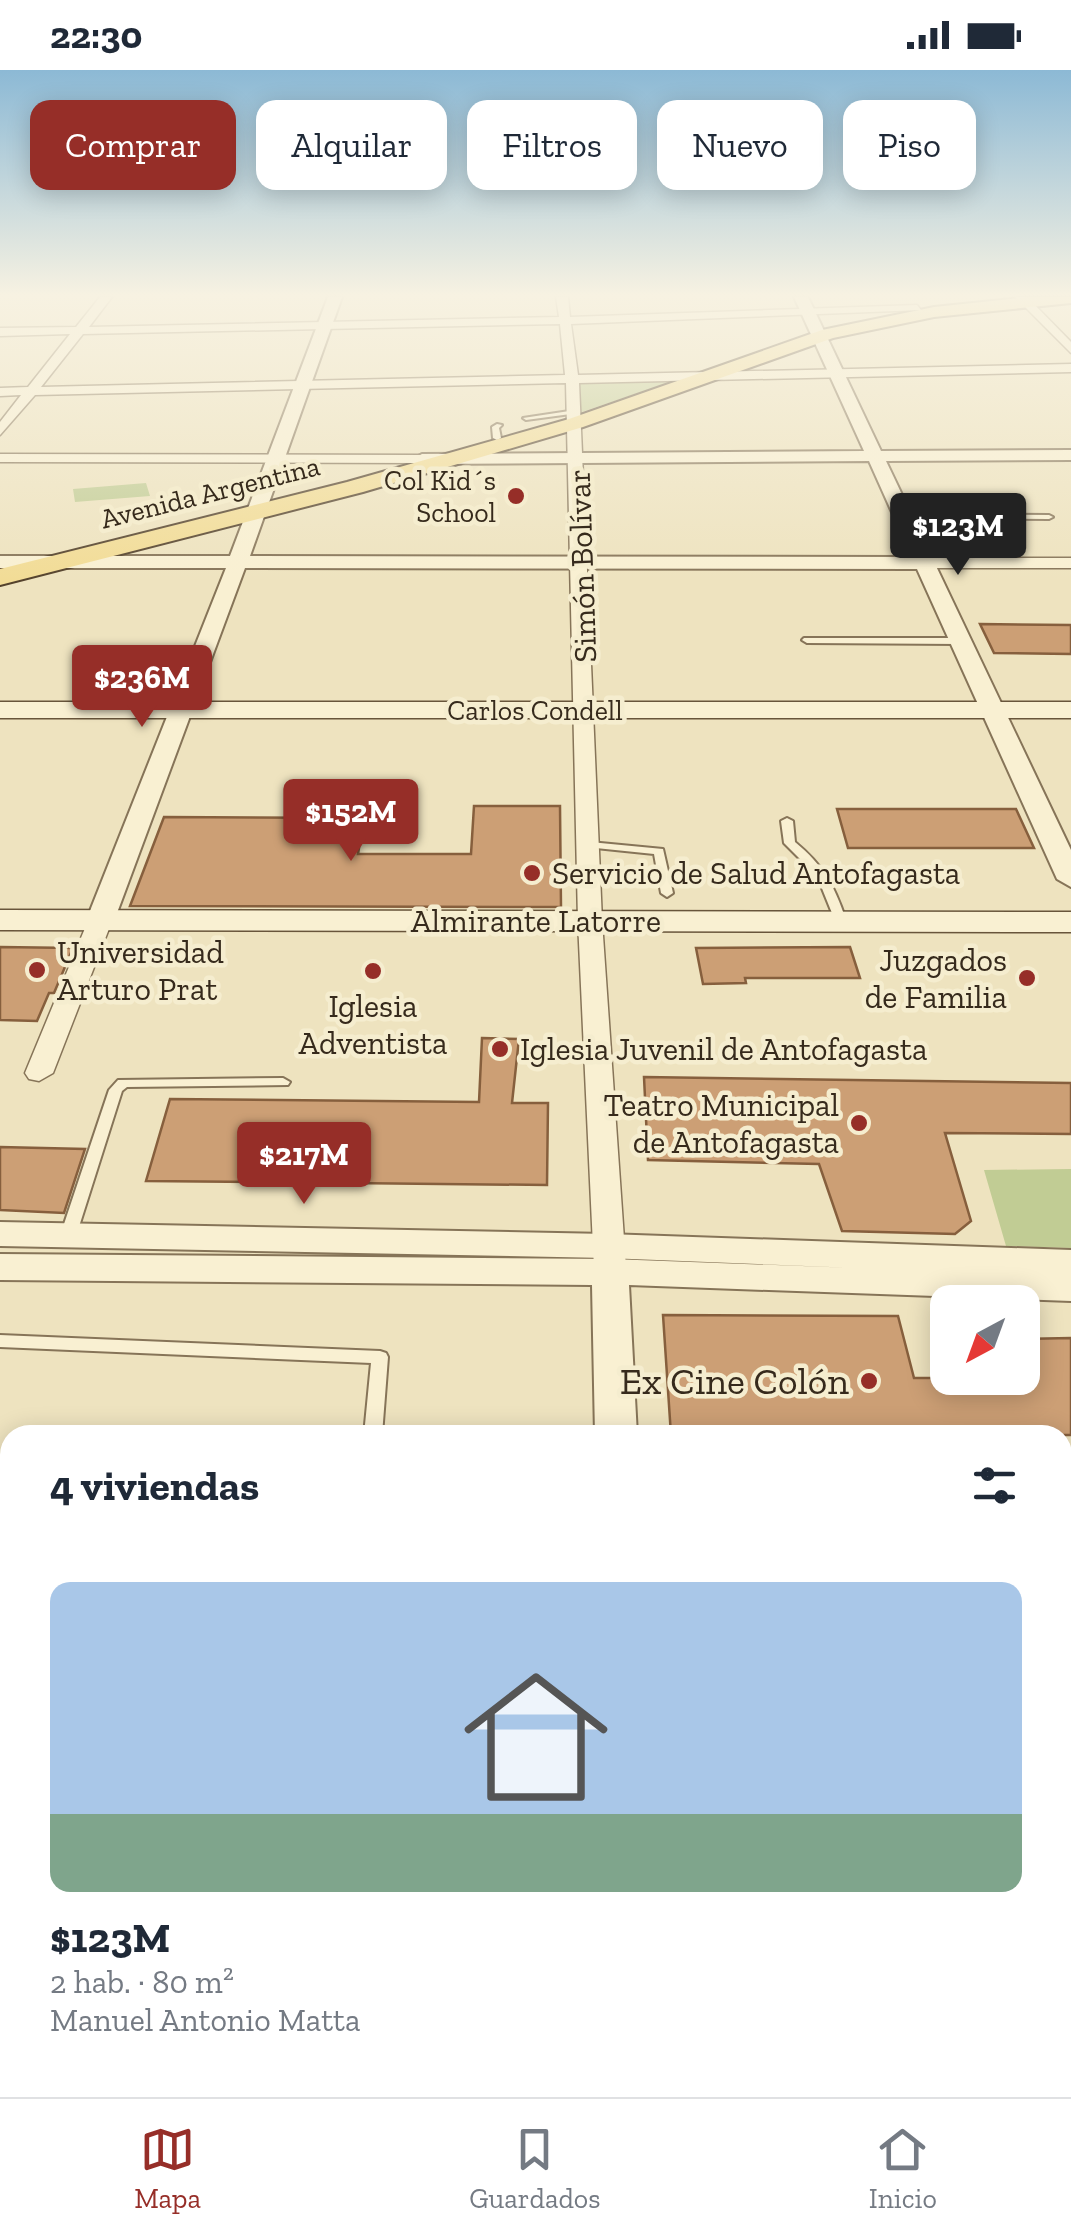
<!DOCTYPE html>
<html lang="es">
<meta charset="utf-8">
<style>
:root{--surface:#fff;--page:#f2f2f3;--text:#1f2937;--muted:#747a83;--line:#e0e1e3;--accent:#962e28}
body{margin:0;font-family:"Zilla Slab",serif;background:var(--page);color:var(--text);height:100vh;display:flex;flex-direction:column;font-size:38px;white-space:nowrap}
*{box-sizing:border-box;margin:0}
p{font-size:32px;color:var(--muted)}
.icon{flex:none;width:55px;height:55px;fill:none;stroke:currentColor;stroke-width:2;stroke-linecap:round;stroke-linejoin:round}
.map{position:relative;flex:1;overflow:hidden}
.side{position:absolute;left:0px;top:1355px;width:1072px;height:672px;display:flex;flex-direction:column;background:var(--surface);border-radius:30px 30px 0 0;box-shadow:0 5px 25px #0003}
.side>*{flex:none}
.guide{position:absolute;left:30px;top:30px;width:1012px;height:90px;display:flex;gap:20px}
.needle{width:65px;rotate:221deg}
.tools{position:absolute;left:930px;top:1215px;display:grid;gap:20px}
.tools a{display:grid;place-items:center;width:110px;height:110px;border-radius:20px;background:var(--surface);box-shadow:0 5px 25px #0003;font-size:50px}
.price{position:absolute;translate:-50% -85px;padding:0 22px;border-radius:10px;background:var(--accent);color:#fff;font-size:32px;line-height:65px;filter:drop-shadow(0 2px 5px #0008)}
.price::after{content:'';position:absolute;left:50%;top:60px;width:30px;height:22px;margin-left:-15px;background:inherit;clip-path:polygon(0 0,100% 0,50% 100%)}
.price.active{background:#222;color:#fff}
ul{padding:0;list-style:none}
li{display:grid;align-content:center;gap:20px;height:530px;padding:0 50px}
li span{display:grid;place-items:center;height:310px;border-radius:20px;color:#555}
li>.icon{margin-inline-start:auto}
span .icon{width:180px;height:180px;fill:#fffc;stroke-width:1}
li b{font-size:42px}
h2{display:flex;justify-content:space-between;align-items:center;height:120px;padding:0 50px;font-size:42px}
.chip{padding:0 35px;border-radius:20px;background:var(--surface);box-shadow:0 5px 25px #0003;font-size:35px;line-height:90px}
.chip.active{background:var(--accent);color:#fff}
.status{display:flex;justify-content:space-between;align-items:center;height:70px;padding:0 50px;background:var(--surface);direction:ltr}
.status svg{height:28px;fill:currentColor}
.dock{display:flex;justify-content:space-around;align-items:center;height:140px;border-top:2px solid var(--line);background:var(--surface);font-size:28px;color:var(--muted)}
.dock a{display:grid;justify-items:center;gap:5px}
.dock .active{color:var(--accent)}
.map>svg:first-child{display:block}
</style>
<div class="status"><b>22:30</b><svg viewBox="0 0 49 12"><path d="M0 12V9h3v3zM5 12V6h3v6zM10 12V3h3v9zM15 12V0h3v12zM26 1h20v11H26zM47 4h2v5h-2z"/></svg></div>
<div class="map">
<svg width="1071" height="2027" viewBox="0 0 1071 2027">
<rect width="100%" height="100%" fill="#eee3bf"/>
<path fill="#c1cc94" d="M682,308l-106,36 -2,-33z
M146,413l4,13 -75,6 -2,-13z
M1071,1099v79l-65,-2 -22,-76z"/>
<path fill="#cc9f75" stroke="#865f3d" stroke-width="2.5" d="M980,554l91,1v29l-77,-1z
M474,736h86l1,101 -431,-1 34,-89 200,1 -6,36h113z
M837,739h179l18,39h-186z
M0,877l73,1 -19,45h-5l-12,28 -37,-1z
M850,877l10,31h-115l1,5 -43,1 -7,-36z
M482,968l37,1 -7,64h36l-1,82 -401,-4 24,-82 309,3z
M644,1007l427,6v51l-126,-1 26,88 -16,13 -113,-3 -23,-67 -171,-4z
M0,1077l85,2 -21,64 -64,-3z
M663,1245l235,1 16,62h108v-39l49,-1v97h-400z"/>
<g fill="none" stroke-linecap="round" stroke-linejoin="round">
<g stroke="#867458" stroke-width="4">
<path id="service" d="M576,340l2,3 -52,7 -3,-2z
M497,354l5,1 -3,3 2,10 -4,2 -4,-2 -1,-11z
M899,444l150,1 4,2 -4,2 -147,-1h-3z
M804,568h156l5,3 -5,3 -153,-1 -5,-3z
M787,748l6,3 2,21c29,24 39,43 51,78l-2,3h-8l-19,-47 -33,-33 -3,-22z
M590,772l73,7 10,44 -6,4 -6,-4 -7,-39 -68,-7 -2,-2z
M283,1008l7,4 -2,3 -161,2 -5,4 -46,145 -3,4h-10l-3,-4 49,-146 9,-10z
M0,1265l380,16 6,2 2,4 -6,78h-18l7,-72 -371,-16z
M1062,1799l9,5v38l-9,-5z"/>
</g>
<g stroke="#867458" stroke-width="3">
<path id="minor" d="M100,227h12l-23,30 470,-10 -3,-20h12l2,20 347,-12 4,5 -350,14 7,51 493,-11v8l-492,11 23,538 24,347 -5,8 -11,3 -11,-3 -5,-8 -16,-347 -12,-538 -531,12 -35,40v-13l21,-27 -21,1v-8l28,-1 42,-53 -70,2v-8l76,-1zM560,254l5,51 -524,12 42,-53z
M1015,227h12l44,45v11z
M0,384l422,1 7,4 -7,4 -422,-1z
M1071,488v10h-147l-8,-5 8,-5z
M100,844l12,7 -59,152 -14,8 -10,-2 -4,-6 63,-152z"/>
</g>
<g stroke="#867458" stroke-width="4">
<path id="tertiary" d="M328,227h14l-92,259 662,1 -43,-96 -447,3 -9,-5 9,-5 442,-3 -70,-154h14l73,154 190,-1v10l-185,1 185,389v37l-14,-8 -140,-310 -672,-1 -131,353 -4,6h-20l-4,-6 140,-353h-226v-12h230z
M0,1152l607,12 464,16v51l-442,-16 8,150h-42l-3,-150 -592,-5v-26l610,5 245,9 -248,-10 -607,-12z
M1062,1828h9v52h-9z
M610,2018h57l1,9h-58z"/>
</g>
<g stroke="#68553b" stroke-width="3">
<path id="secondary" d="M0,632h1071v16h-1071z
M0,840l1071,2v20l-1071,-2z"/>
</g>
<g stroke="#54422c" stroke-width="4">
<path id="primary" d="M1030,227h41v6l-137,14 -101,21 -250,89 -220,65 -363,93v-16l347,-87 222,-63 253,-89 112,-23z"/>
</g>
<use href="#service" fill="#f9f0d2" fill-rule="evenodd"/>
<use href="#minor" fill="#f9f0d2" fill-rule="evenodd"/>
<use href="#tertiary" fill="#f9f0d2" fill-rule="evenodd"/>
<use href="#secondary" fill="#f9f0d2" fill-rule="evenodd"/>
<use href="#primary" fill="#f2dc96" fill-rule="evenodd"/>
<path stroke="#362a1c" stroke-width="11" stroke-dasharray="28 28" stroke-linecap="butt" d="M0,1871l10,20
M73,2018l5,9"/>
</g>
<linearGradient id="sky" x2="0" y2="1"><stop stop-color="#8cb9d5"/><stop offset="0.44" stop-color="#f7f2e2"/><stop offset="1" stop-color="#f7f2e2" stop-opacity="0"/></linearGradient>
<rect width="1071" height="511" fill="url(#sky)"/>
<g fill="#962e28" stroke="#f5edcf" stroke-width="4">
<circle cx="516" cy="426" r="10"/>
<circle cx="532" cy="803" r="10"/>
<circle cx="37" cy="900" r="10"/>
<circle cx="373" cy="901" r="10"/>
<circle cx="1027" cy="908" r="10"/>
<circle cx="500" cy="979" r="10"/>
<circle cx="859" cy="1053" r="10"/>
<circle cx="869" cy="1311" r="10"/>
</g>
<g text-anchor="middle" stroke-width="9" stroke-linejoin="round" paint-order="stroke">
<g font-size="28" fill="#362a1c" stroke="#f5edcf" text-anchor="end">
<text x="496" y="420">Col Kid´s<tspan x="496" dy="32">School</tspan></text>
</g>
<g font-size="28" fill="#362a1c" stroke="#f5edcf">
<text transform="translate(210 422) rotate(-14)" y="10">Avenida Argentina</text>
<text x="535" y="650">Carlos Condell</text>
</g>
<g font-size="32" fill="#362a1c" stroke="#f5edcf">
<text transform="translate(582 496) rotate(-92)" y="11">Simón Bolívar</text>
<text x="536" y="862">Almirante Latorre</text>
</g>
<g font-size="32" fill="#362a1c" stroke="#f5edcf" text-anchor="start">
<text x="552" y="814">Servicio de Salud Antofagasta</text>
<text x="57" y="893">Universidad<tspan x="57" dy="37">Arturo Prat</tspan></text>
<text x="1007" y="901" text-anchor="end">Juzgados<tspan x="1007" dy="37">de Familia</tspan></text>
<text x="373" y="947" text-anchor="middle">Iglesia<tspan x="373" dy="37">Adventista</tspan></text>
<text x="520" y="990">Iglesia Juvenil de Antofagasta</text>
<text x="839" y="1046" text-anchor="end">Teatro Municipal<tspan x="839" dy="37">de Antofagasta</tspan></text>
</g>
<g font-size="38" fill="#362a1c" stroke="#f5edcf" text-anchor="end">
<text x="849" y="1324">Ex Cine Colón</text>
</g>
</g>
</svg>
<div class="tools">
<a><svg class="needle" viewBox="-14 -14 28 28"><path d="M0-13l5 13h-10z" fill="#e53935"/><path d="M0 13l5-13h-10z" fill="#747a83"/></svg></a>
</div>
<b class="price active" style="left:958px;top:508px">$123M</b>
<b class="price" style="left:142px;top:660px">$236M</b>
<b class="price" style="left:351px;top:794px">$152M</b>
<b class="price" style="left:304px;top:1137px">$217M</b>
<div class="guide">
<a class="chip active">Comprar</a>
<a class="chip">Alquilar</a>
<a class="chip">Filtros</a>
<a class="chip">Nuevo</a>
<a class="chip">Piso</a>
</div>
<section class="side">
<h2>4 viviendas<svg class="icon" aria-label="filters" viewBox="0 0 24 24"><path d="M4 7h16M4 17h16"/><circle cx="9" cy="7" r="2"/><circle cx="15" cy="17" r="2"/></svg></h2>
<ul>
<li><span style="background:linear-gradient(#a9c7e8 75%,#7fa58c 0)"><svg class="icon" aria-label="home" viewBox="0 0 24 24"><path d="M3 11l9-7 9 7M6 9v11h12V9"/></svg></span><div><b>$123M</b><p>2 hab. · 80 m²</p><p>Manuel Antonio Matta</p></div></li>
</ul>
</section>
</div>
<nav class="dock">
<a class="active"><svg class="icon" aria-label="map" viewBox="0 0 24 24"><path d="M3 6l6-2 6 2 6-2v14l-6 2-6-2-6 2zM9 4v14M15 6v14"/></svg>Mapa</a>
<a><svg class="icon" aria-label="saved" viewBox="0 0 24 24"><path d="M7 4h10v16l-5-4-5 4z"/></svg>Guardados</a>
<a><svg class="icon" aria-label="home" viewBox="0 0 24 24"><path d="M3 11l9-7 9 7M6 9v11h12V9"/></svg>Inicio</a>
</nav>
